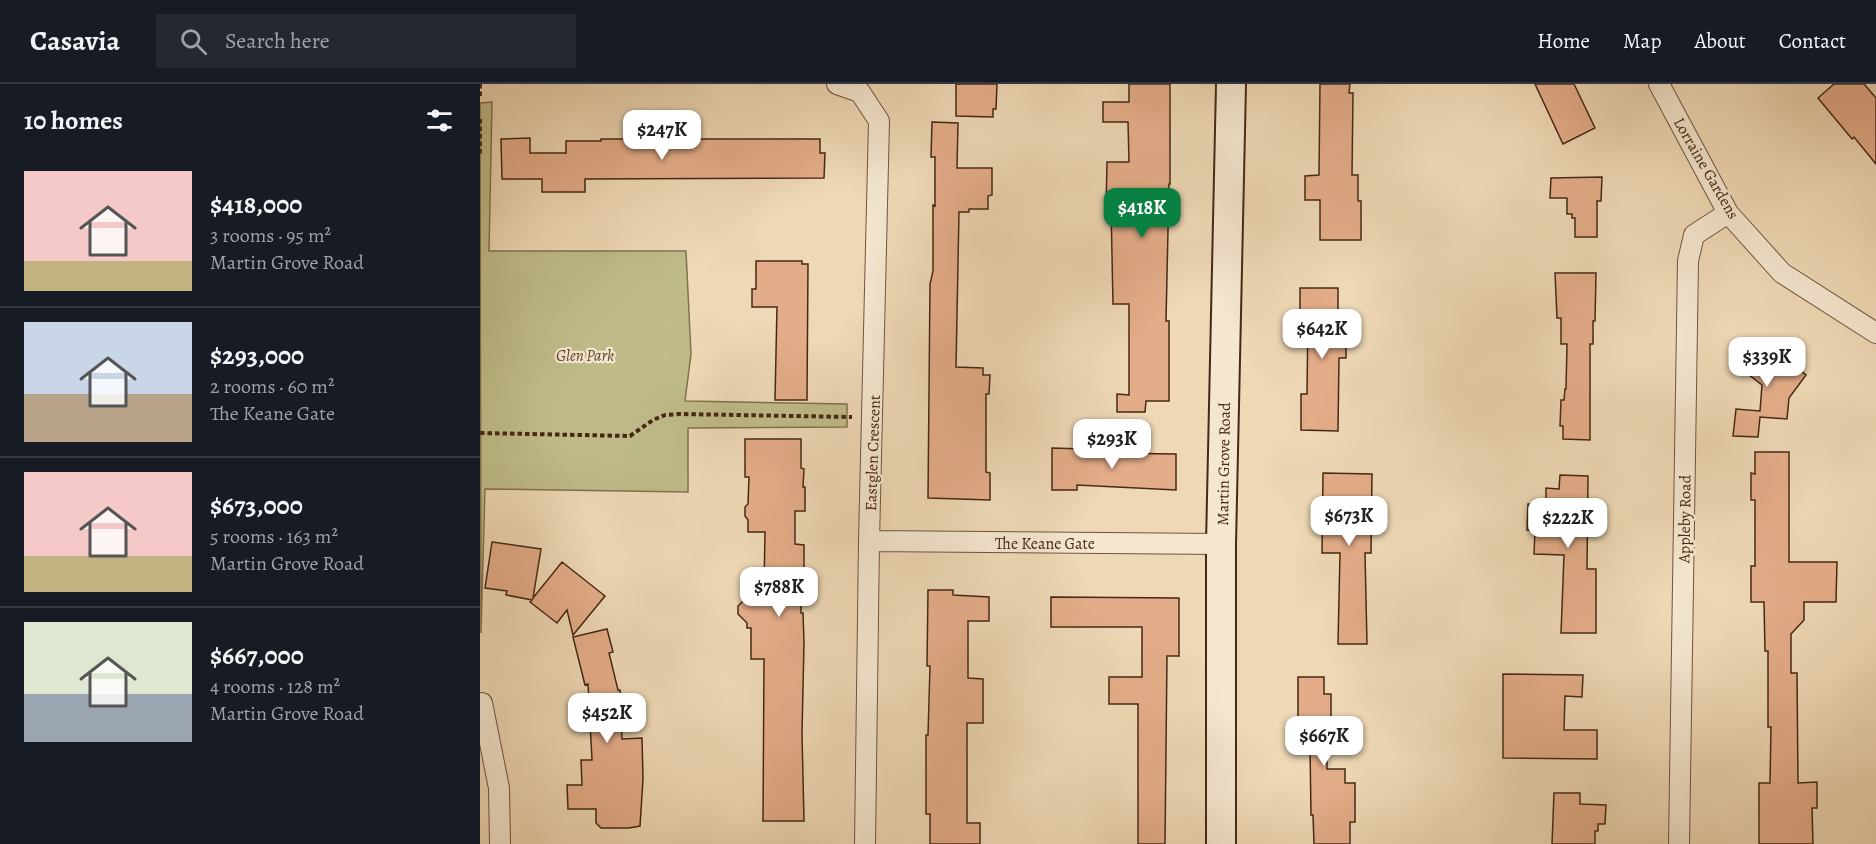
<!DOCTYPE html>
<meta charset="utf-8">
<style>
:root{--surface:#171b24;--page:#242831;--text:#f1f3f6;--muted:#9ea1a6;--line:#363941;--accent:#0b8043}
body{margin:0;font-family:Alegreya,serif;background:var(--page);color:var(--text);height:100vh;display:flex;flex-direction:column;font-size:22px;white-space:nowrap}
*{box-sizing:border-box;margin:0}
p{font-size:20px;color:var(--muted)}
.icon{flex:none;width:33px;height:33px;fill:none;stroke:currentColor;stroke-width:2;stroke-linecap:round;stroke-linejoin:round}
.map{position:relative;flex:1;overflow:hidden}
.side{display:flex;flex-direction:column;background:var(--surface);width:480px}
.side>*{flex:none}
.price{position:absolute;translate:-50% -51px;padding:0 14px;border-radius:12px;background:#fff;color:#222;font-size:20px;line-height:39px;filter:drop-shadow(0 2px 3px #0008)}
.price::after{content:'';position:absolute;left:50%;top:36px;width:18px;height:14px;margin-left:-9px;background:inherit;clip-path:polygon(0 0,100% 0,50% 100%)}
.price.on{background:var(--accent);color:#fff}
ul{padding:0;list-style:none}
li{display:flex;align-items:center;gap:18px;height:150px;padding:0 24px}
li+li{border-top:2px solid var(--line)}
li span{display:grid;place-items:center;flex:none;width:168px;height:120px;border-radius:0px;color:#555}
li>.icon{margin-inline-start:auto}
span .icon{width:72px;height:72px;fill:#fffc;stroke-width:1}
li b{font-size:26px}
h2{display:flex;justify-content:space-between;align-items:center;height:72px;padding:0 24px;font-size:26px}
header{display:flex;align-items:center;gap:36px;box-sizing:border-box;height:84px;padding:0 30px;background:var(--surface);border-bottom:2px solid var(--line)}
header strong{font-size:28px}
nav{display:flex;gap:33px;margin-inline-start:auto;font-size:21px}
.search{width:420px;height:54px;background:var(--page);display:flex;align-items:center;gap:15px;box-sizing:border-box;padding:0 21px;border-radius:0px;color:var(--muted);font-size:22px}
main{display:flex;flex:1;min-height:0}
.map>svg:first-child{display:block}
</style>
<header>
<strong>Casavia</strong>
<div class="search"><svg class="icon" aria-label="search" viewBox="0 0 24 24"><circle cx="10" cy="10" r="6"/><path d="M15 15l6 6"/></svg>Search here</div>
<nav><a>Home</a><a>Map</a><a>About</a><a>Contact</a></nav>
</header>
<main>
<section class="side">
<h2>10 homes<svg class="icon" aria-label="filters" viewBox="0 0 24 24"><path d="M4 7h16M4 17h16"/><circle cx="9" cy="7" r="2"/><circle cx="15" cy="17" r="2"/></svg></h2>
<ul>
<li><span style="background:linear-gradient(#f6c9c9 75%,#c2b280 0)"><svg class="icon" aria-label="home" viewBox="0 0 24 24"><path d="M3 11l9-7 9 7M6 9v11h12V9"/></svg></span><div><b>$418,000</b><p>3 rooms · 95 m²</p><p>Martin Grove Road</p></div></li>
<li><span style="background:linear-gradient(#c9d6e8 60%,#b9a48a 0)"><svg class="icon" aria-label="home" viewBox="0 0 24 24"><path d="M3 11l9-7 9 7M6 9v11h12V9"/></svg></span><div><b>$293,000</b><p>2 rooms · 60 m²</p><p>The Keane Gate</p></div></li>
<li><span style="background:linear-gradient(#f6c9c9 70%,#c2b280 0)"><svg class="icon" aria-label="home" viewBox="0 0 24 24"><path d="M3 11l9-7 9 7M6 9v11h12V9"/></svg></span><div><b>$673,000</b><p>5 rooms · 163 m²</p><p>Martin Grove Road</p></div></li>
<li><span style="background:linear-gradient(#dfe7d0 60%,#9aa5b1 0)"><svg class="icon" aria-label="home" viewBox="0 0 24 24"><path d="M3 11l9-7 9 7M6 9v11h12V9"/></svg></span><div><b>$667,000</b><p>4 rooms · 128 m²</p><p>Martin Grove Road</p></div></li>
</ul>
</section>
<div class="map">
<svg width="1396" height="760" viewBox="0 0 1396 760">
<rect width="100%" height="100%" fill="#eed8b5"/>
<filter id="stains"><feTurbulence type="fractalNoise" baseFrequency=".00333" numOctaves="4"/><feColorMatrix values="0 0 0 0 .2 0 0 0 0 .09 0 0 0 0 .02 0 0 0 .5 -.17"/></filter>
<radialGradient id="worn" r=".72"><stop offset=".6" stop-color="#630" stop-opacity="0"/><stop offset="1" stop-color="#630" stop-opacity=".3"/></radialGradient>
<path fill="#bfbc89" stroke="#82724e" stroke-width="1.5" d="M12,18l-3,149h197l5,103 -6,47 162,3v23l-159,1v64l-203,-3 -4,144 -1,-530z"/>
<path fill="#e4ad89" stroke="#462813" stroke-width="1.5" d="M476,0h41l-1,25h-3v8l-37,-1z
M649,0h41v100h-1l-3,137h3v80h-23l-1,11h-28v-18l12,1v-91h-16l-2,-97h-5l1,-45h22l-1,-40h-25v-20h26z
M840,0h30l-1,9h4l-1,82h6v26h3v39h-41v-40h-15v-24l14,-1z
M1055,0h39l21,44 -32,16z
M1354,0h30l12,14v66l-22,-27 -2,2 -34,-41z
M452,38l26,1 -1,45h35v27l-4,1v13h-19v3h-10l-3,155 27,1v7h7l-1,19h-3v78l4,1v27l-62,-2 2,-214 3,-13v-66l2,1v-49h-4z
M50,54v15h36v-12h35v-2h219v14h5l-1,25 -239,1v13h-43v-13h-40l-1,-40z
M1122,93l-1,24h-4v36h-22v-19h-3v-4h-5v-16h-17l1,-20z
M276,177h46v3h6l-1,136h-32l2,-93h-25v-18h4z
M1075,189h41l-1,48h-2v23h-3v96l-27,-1v-13h-3l1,-26h3l1,-11h1l1,-45h-6v-26h-4z
M820,204h38v49h8v21h-7l-1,73 -37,-1v-36h6l1,-82h-8z
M1279,256l47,35 -17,23 -2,21 -27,-2 -2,20 -25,-1 3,-27 24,2 2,-26 -23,-18z
M265,355h56v29l3,1 -1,18h2v24h-10v33l9,1v28h-3v40h2l1,30 -2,91 2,87h-41l1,-162h-13v-31h-4v-5l-9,-9v-8l9,-9v-9h17l1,-56h-17v-12l-3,-4v-9l3,-3 1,-27h-4z
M572,364l32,1v3l19,1 73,1v36l-99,-5v5h-25z
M1275,368h34v110h48l-1,40h-32v18l-13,14v39h6l1,110 19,-1v26h-5l1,36h-54v-61h11l1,-56h-3v-76h-3l-1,-49h-13v-36h4v-66h-4v-27l4,1z
M843,389l49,1 -1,79h-6l2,91h-29l2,-91h-18z
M1080,391l28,1 -1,93h9v64h-35l3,-78 -30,-1 1,-23 -8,-1 1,-26h18v-16l13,1z
M12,458l49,7 -8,49 29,-36 43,34 -32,39 -6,-25 -10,13 -27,-21 2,-2 -26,-5 1,-4 -22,-3z
M448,506h25v5l36,2v24h-21v57l15,1v44h-16v100h13v21h-50v-30h-4v-79h2l2,-69h-3z
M571,513l128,1v58h-12l-2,188h-27v-140h-29v-27h33v-50h-91z
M127,545l6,23 -4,1 9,37h2l2,49 20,-1 1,41 -3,47 -11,2h-28l-5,-5v-14h-28l-1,-24h15l-1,-25h11l-4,-76 -3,1 -12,-48z
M1023,590l80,1 -1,22 -17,-1 -1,34h33v29l-94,-1z
M818,593h26v17h7v28h-4v47h18v14h10v39h-5v22h-36l-1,-29h-2l-1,-69h-12z
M1074,709h26v11l26,1 -1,19h-7v7h-3v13h-43z"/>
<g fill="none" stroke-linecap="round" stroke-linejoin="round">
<g stroke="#70543c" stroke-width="22">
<path id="minor" d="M357,0l23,8 19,29 -10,420 -4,303
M1179,0l69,129 54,60 94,60
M389,457l352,3
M2,619l17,85 1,56
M1199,760l9,-583 6,-26 34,-22"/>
</g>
<g stroke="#462813" stroke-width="32">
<path id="secondary" d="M741,760v-300l10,-460"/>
</g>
<path stroke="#462813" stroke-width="4" stroke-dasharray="4.5 3" stroke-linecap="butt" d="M0,12v-12
M0,35v36
M0,349l150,3 23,-16 12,-5 14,-1 173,3"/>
<use href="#minor" stroke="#f4e6cf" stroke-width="20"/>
<use href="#secondary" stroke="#f4e6cf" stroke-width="28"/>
</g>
<g text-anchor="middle" stroke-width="4.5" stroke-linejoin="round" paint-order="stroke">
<g font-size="16" fill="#462813" stroke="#f4e6cf">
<text transform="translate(1227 84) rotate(60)" y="6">Lorraine Gardens</text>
<text transform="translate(392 369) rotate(-88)" y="6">Eastglen Crescent</text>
<text transform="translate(743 380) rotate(-89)" y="6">Martin Grove Road</text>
<text transform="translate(1204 435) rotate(-89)" y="6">Appleby Road</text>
<text x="565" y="465">The Keane Gate</text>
</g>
<g font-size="16" font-style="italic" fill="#5e462b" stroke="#f4e6cf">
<text x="105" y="277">Glen Park</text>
</g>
</g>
<rect width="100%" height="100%" filter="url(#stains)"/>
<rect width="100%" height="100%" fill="url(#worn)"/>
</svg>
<b class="price" style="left:182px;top:77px">$247K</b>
<b class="price on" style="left:662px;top:155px">$418K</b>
<b class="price" style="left:842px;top:276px">$642K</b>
<b class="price" style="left:1287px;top:304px">$339K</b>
<b class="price" style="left:632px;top:386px">$293K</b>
<b class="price" style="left:869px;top:463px">$673K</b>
<b class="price" style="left:1088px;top:465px">$222K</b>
<b class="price" style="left:299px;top:534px">$788K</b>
<b class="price" style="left:127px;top:660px">$452K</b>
<b class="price" style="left:844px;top:683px">$667K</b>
</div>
</main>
